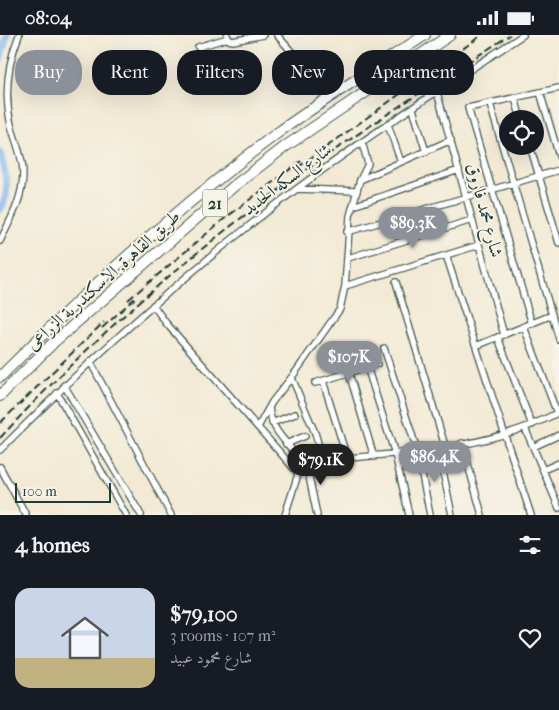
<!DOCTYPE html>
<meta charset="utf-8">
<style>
:root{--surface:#171b24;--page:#20242c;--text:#f1f3f6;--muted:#9ea1a6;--line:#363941;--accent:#8c9099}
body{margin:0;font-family:"IM FELL French Canon",Amiri,serif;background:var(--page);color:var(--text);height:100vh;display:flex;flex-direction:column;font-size:19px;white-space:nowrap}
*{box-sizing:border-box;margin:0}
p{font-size:16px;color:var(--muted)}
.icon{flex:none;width:28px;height:28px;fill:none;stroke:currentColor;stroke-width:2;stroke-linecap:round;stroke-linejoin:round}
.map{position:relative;height:480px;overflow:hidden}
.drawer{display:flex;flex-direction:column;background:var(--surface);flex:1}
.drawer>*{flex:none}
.top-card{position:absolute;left:15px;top:15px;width:530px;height:45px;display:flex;gap:10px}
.fabs{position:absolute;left:499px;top:75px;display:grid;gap:10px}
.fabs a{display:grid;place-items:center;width:45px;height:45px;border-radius:50%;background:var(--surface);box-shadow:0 5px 20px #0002;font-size:25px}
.scale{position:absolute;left:15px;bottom:12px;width:96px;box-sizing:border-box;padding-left:5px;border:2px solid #1f3d34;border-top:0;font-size:14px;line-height:18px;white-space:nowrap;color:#1f3d34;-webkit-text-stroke:4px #f7f3e8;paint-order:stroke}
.price{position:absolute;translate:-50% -42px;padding:0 11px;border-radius:18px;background:var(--accent);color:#fff;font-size:16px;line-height:32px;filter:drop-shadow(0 1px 2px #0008)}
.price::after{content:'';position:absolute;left:50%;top:30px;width:15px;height:11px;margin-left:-8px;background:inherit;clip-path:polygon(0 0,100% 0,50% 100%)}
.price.selected{background:#222;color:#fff}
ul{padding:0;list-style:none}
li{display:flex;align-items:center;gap:15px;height:125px;padding:0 15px}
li+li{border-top:1px solid var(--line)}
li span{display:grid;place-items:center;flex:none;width:140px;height:100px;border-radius:15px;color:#555}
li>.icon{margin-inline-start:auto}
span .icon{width:60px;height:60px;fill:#fffc;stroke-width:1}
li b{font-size:21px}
h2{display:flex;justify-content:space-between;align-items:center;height:60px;padding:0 15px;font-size:21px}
.chip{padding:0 18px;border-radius:20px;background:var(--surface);box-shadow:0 5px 20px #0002;font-size:18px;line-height:45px}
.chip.selected{background:var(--accent);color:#fff}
.status{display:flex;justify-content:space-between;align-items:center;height:35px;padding:0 25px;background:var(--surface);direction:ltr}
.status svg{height:14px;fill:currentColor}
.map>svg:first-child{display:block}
</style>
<div class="status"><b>08:04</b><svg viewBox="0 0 49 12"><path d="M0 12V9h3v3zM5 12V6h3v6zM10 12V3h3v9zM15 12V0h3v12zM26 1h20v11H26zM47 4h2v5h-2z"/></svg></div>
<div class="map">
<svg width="559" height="480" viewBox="0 0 559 480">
<rect width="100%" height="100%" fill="#f7f3e8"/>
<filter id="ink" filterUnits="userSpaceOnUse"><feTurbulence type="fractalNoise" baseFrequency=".02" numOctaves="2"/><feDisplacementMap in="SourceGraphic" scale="10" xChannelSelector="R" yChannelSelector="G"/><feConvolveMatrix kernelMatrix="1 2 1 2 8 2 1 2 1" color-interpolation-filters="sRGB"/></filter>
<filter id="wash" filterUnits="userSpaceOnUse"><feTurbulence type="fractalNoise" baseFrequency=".0096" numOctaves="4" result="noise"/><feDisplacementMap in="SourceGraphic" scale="20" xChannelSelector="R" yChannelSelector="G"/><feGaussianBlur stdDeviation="1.12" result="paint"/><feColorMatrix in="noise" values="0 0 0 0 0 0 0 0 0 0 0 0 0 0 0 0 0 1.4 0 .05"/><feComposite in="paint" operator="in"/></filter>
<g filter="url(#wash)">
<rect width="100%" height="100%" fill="#f2ead4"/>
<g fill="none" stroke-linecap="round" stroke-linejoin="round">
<path stroke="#85bbf4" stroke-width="7" d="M0,25l7,-25
M0,118c5,22 12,37 0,57"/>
</g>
</g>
<g filter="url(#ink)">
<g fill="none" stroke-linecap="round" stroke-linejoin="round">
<g stroke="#3f574c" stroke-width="8">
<path id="street" d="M227,0l2,5 4,1 30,-6
M277,0l54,62
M198,12l30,-9
M437,57l67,243
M540,57l19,64
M515,63l6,21
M490,69l69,235
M413,74l13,43
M388,90l13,37
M530,111l29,97
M360,145l91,-40
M297,154l60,2
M353,171l106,-36
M347,197l212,-62
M0,206c11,-22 23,-43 23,-68 0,-17 -8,-32 -12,-48 -7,-30 -3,-62 8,-90
M446,220l85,260
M348,223l124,-38
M396,247l49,164
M345,251l134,-41
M153,270l13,18 132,150
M532,289l-64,-216 91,-20
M524,292l33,86
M498,303l34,87
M476,311l76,-31
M384,313l33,102 13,65
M90,326l81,154
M367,332l28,87 14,61
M349,338l25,84
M292,343l23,55 8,27
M323,346l24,77
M315,348l62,-19
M64,350l77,130
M57,358l69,122
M269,373c4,30 23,34 32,57
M272,388l23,-9
M258,392l14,-25 23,-29 45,-64 5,-23 5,-70 10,-36 8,-16 -6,-22
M525,393l34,80
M462,408l20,72
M286,409l19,-8
M438,412l14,68
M533,412l26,-12
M0,415c93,-94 191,-182 298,-262 72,-54 149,-103 225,-153
M306,427l11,53
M0,432l26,48
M543,435l16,-7
M285,480l16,-50 5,-3c84,-9 177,-9 253,-50"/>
</g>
<g stroke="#3f574c" stroke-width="12">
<path id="highway" d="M0,342c86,-87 178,-169 276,-243 48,-35 99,-66 149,-99
M0,361l54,-54 180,-156 52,-40 164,-111"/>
</g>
<use href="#street" stroke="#fff" stroke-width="5.5"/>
<use href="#highway" stroke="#fff" stroke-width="10"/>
<path stroke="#1f3d34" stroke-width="2" stroke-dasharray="8 4" stroke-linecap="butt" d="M297,133l185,-133
M128,265l96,-81 77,-58
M102,293l33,-30
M0,388l104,-101
M0,403c103,-112 222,-212 348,-297 53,-37 108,-71 162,-106"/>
</g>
</g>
<g text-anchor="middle" stroke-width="4" stroke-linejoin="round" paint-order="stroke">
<rect fill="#f7f3e8" stroke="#60746a" stroke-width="1" x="202.5" y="154.5" width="25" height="27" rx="4"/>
<g font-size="16" font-weight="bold" fill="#1f3d34">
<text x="215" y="174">21</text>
</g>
<g font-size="18" fill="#1f3d34" stroke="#f7f3e8">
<text transform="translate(287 144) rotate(-37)" y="6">شارع السكه الحديد</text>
<text transform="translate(485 175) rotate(75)" y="6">شارع محمد فاروق</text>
<text transform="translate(103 245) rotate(-42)" y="6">طريق القاهرة, الاسكندرية الزراعى</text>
</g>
</g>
</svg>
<div class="fabs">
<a><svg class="icon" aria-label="locate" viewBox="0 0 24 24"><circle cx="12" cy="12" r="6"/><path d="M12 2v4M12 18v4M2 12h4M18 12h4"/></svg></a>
</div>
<div class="scale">100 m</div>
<b class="price" style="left:413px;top:214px">$89.3K</b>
<b class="price" style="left:349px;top:348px">$107K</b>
<b class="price" style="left:435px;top:448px">$86.4K</b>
<b class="price selected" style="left:321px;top:451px">$79.1K</b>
<div class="top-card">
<a class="chip selected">Buy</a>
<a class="chip">Rent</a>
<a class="chip">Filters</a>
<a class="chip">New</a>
<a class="chip">Apartment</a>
</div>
</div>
<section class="drawer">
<h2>4 homes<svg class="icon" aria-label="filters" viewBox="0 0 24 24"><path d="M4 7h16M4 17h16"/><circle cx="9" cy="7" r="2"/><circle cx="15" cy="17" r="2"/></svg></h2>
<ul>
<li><span style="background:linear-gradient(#c9d6e8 70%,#c2b280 0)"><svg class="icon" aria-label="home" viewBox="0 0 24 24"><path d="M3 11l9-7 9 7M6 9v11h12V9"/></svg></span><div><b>$79,100</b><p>3 rooms · 107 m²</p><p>شارع محمود عبيد</p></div><svg class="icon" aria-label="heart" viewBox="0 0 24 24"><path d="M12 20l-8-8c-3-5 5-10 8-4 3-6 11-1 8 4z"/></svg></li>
</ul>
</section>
